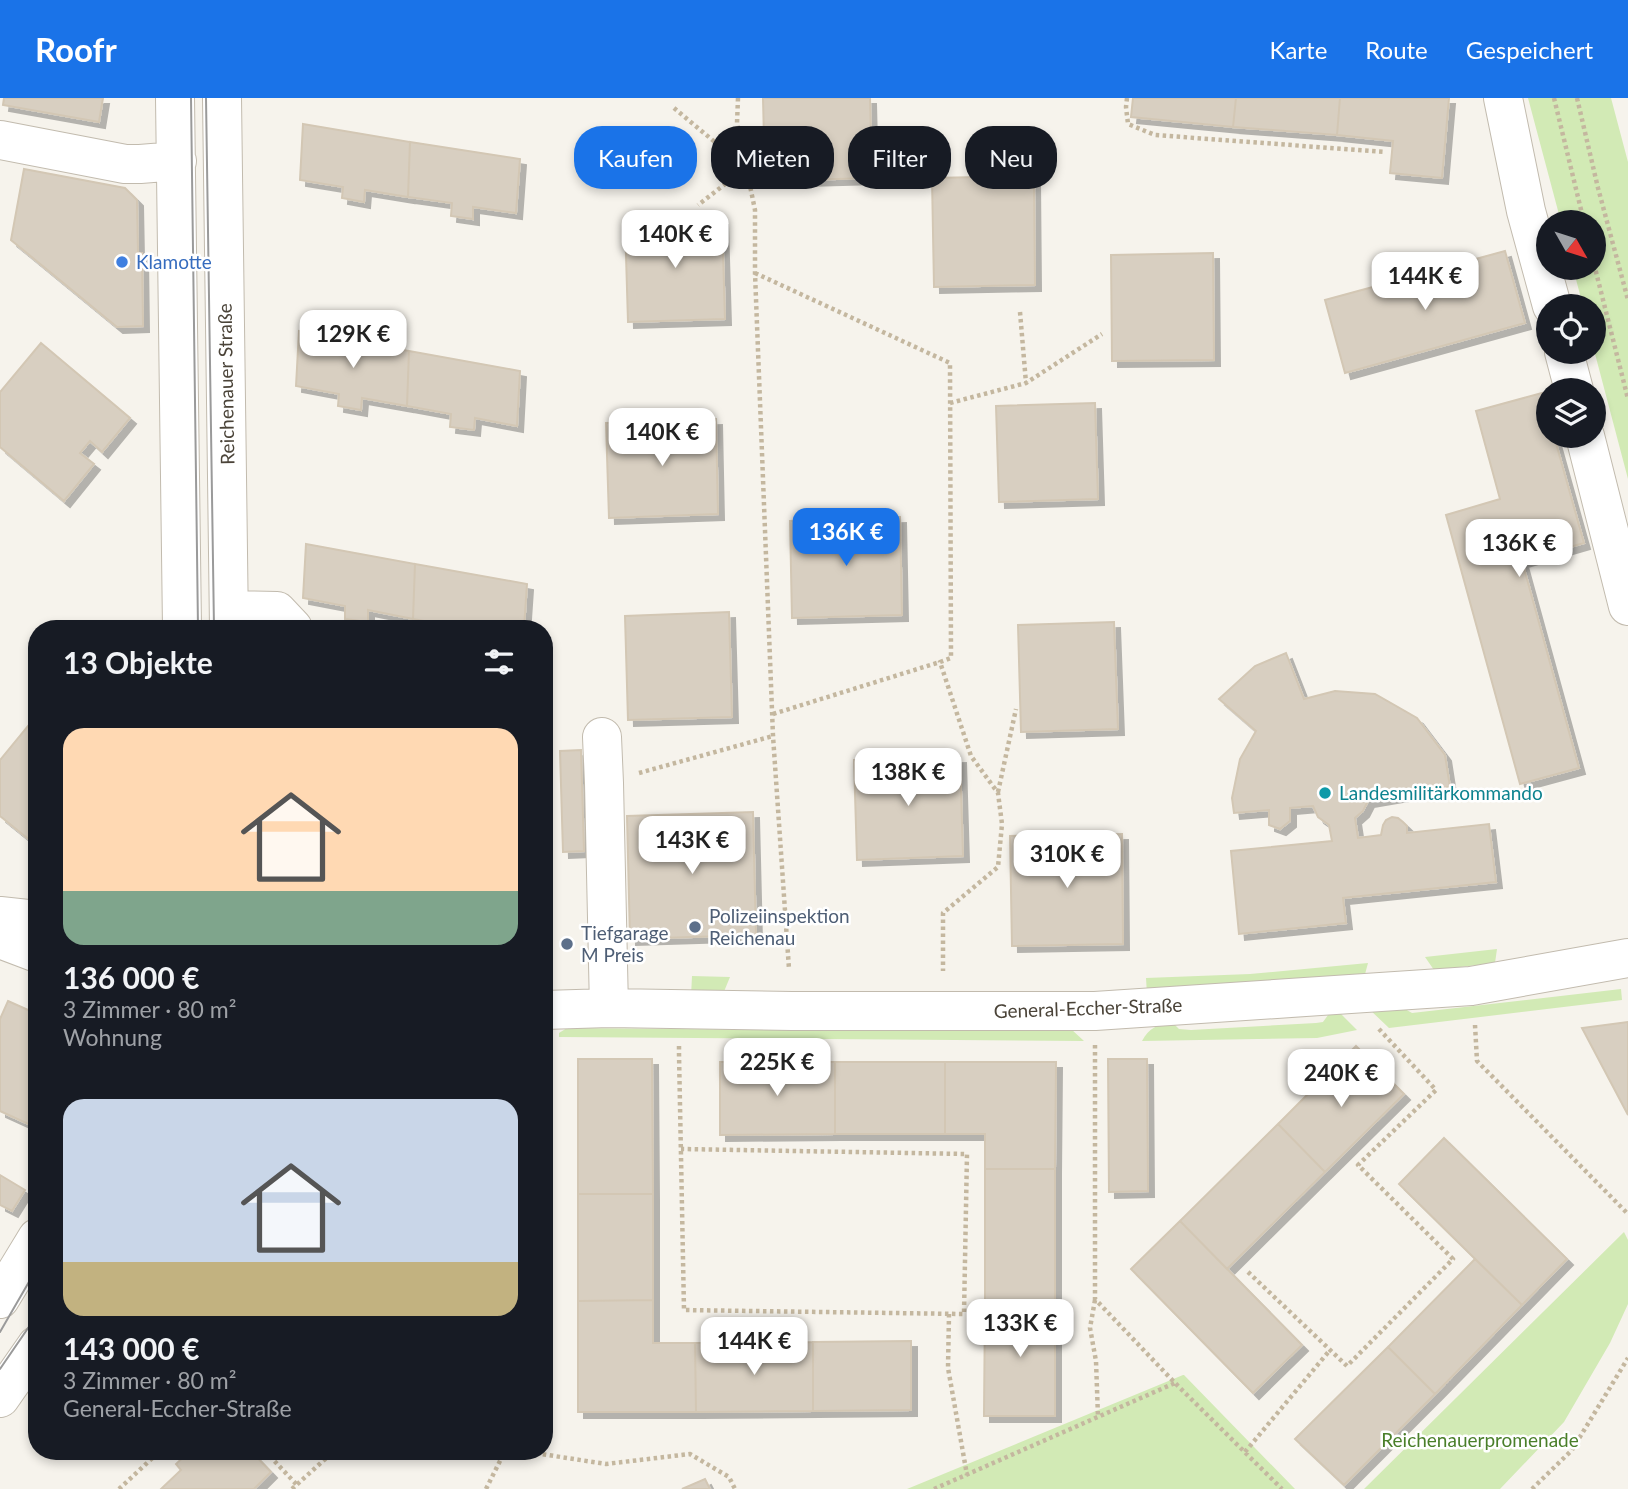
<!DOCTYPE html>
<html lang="de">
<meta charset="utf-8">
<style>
:root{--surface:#171b24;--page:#20242c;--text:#f1f3f6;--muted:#9ea1a6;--accent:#1a73e8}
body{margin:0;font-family:Lato,sans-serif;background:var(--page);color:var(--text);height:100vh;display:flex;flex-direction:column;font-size:26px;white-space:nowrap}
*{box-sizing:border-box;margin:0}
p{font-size:23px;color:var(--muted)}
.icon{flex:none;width:38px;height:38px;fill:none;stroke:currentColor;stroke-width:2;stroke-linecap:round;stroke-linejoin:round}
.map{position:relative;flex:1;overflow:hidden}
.panel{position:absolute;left:28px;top:522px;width:525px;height:840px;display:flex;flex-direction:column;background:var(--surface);border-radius:28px;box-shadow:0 4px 10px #0003}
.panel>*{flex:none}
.top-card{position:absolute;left:574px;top:28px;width:665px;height:63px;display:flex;gap:14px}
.needle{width:46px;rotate:129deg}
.tools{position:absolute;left:1536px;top:112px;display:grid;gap:14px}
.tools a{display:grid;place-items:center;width:70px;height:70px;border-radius:50%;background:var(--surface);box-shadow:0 4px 10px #0003;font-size:35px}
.price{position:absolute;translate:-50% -60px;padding:0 16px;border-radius:14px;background:#fff;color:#222;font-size:23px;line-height:46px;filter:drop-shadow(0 2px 4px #0008)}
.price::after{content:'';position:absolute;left:50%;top:42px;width:21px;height:16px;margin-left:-10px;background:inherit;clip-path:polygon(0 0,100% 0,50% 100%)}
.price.on{background:var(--accent);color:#fff}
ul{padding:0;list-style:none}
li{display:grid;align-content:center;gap:14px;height:371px;padding:0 35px}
li span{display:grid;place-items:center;height:217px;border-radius:21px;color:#555}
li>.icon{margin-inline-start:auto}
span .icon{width:126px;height:126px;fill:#fffc;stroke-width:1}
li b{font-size:30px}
h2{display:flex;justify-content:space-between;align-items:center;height:84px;padding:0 35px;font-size:30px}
.pill{padding:0 24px;border-radius:28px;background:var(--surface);box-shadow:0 4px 10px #0003;font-size:24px;line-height:63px}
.pill.on{background:var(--accent);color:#fff}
header{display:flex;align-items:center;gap:42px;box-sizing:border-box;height:98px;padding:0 35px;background:var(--accent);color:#fff}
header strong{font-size:33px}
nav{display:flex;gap:38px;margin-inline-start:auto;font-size:24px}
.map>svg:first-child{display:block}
</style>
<header>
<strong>Roofr</strong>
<nav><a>Karte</a><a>Route</a><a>Gespeichert</a></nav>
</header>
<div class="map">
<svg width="1628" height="1391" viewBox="0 0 1628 1391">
<defs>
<filter id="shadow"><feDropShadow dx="6" dy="6" stdDeviation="0" flood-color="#0004"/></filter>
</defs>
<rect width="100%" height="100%" fill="#f6f3ec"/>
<path fill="#d2eab5" d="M1528,0h83l17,64v317l-34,-129v-44h-11l-10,-38h21v-46h-33z
M1497,851l-2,14 -61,7 -9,-13z
M1368,865l-4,15 -217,16 -1,-16 104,-4z
M692,878l38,1 -7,17 -32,2z
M1621,891l1,11 -233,28 -22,-21 38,2 7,4z
M1337,912l20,20 -40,8 -175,3c7,-13 16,-17 30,-19l7,7 12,1 125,-7 7,-1 8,-11z
M567,930l351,3 153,-2 13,12 -525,-4v-4z
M1624,1134l4,8v64l-18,39 -46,79 -64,67h-136z
M1184,1277l111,114h-388l276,-114z"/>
<path fill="#d8cfc1" stroke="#d3c7b4" stroke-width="2" filter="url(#shadow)" d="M4,0h99l-4,24 -96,-17z
M763,0h107l2,80 -107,3z
M1133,0h103l-3,29 -102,-10z
M1236,0h104l-3,37 -104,-8z
M1340,0h109l-7,80 -52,-5 3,-32 -56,-6z
M303,26l107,18 -2,55 -43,-7 -1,12 -22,-4 1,-11 -43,-7z
M410,44l110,17 -4,54 -43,-6v12l-22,-3 1,-13 -44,-6z
M24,71l101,19 12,12 1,53h4l1,73 -26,1 -106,-87z
M1034,78l1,109 -101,2 -2,-109z
M722,121l3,100 -97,3 -3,-100z
M1505,153l20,72 -180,50 -20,-73z
M1213,155l1,107 -102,1 -1,-106z
M299,233l110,20 -2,55 -45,-8 -1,12 -23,-4 1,-12 -43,-8z
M41,245l89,75 -28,34 -12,-11 -10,12 14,11 -30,37 -64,-54v-55z
M409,253l111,20 -3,55 -42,-8 -1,12 -24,-3 1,-13 -44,-8z
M1542,295l7,23v20h5l30,107 -62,18 57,207 -59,16 -74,-269 54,-16 -24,-88z
M1095,305l3,96 -99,3 -3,-96z
M716,321l2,95 -109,4 -3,-95z
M900,419l2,98 -110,3 -2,-97z
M306,446l109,20 -2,55 -45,-9v12l-23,-3v-13l-42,-8z
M415,466l112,20 -3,44h-67v-1l-44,-8z
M729,514l3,105 -104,3 -3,-104z
M1114,524l4,107 -97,3 -3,-107z
M1286,555l18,46 31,-8 40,3 42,24 28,37 5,32 -82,14 -5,10 -8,7 3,20 23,-3 2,-10 3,-5 6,-3 6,1 5,4 4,4v7l82,-9 7,58 -153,16 3,25 -107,11 -8,-83 101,-10 -3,-16 -11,-8 -5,-11 -23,2v13l-10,8 -11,-4v-15l-35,3 -2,-15 8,-39 16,-28 -37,-32 36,-33z
M37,617v131l-37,-30v-56z
M581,652l3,101 -21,1 -3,-101z
M960,659l3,99 -106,4 -3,-100z
M753,714l3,123 -126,4 -3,-123z
M1122,736l1,110 -111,2 -2,-110z
M8,903l29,13v114l-37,-17v-92z
M1628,924v93l-46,-87z
M1356,948l48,48 -79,78 -47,-48z
M578,961h74l1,135h-75z
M1108,961h39l1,132 -39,1z
M720,964h115v72l-115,1z
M835,964h110v72h-110z
M945,964h111l-1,107h-70v-35h-40z
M1278,1026l47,48 -98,97 -47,-48z
M1444,1040l123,121 -45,46 -123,-121z
M985,1071h70v133h-70z
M0,1077l25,15 -13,21 -12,-6z
M578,1096h75v106l-75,1z
M1180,1123l122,124 -49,48 -122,-124z
M1475,1161l47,46 -87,89 -47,-47z
M653,1202v43h42l1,69h-118v-111z
M985,1204h70v114h-71z
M911,1243v69l-98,1v-69z
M813,1244v69l-117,1 -1,-69z
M1388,1249l47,47 -91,91 -49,-46z
M190,1353h61l20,21 -17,17h-93l20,-19 -5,-6z
M705,1381l5,10h-28z"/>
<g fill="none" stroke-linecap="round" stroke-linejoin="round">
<g stroke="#c2bbae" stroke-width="40">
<path id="minor" d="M175,0l7,530
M222,0l7,530
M1503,0l23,113 26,95
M0,42l125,24h15l37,-3
M1564,254l10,38
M1585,338l43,170
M229,512l48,1 16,17
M602,639l2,46 5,225
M0,818l37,4
M0,841l37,14
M544,912l65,-2 183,3h303l376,-25 157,-28
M0,1201l37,-61
M0,1300l37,-53"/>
</g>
<path stroke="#c4b79f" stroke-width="4.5" stroke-dasharray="3.5 3.5" stroke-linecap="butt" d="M738,0l-1,25 18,87v63l18,463 16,233
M1127,0l-1,9 2,17 27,11 230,17
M1554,0l30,124
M1577,0l21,90 30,112
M674,10l72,60 -48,37
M1594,166l34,135
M755,175l195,90 1,295 -11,4 31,94 27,37 4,31 -4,43 -55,46v58
M1020,214l6,71
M950,305l76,-20 76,-49
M773,616l167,-52
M639,675l134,-37
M998,694l18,-83
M1475,927l2,36 151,153
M1095,947v254l80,84 107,106
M679,948v8l5,256 280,4 3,-160 -286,-5
M1248,1174l99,94 106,-107 -95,-94 78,-75 -58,-62
M1095,1202l-5,28 6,33 2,56
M949,1216l-1,54 19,107
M265,1353l32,34
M522,1353l84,13 84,-10 39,23 6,12
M1245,1354l85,-102
M119,1391l41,-38
M292,1391l42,-38
M486,1391l19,-38
M934,1391l241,-106
M1532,1391l40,-39 56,-92"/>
<use href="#minor" stroke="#fff" stroke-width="38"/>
<path stroke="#9a9a9a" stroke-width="2" d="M191,0l7,530
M206,0l8,530
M0,1234l37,-64
M0,1271l37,-54"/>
</g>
<circle fill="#3f7fe0" stroke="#fff" stroke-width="2.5" cx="122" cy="164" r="7"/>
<circle fill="#0f9aa8" stroke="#fff" stroke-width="2.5" cx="1325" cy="695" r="7"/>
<g fill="#5c6f8a" stroke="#fff" stroke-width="2.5">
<circle cx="695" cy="829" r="7"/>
<circle cx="567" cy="846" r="7"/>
</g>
<g text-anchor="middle" stroke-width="5" stroke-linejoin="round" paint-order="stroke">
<g font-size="19" fill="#366cbe" stroke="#fff" text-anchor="start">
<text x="136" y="171">Klamotte</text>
</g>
<g font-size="19" fill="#4b4439" stroke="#fff">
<text transform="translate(226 286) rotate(-91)" y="7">Reichenauer Straße</text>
<text transform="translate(1088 910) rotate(-2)" y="7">General-Eccher-Straße</text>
</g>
<g font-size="19" fill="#0d838f" stroke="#fff" text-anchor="start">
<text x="1339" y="702">Landesmilitärkommando</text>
</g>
<g font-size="19" fill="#4e5e75" stroke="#fff" text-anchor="start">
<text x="709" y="825">Polizeiinspektion<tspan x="709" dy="22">Reichenau</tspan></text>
<text x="581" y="842">Tiefgarage<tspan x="581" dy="22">M Preis</tspan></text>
</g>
<g font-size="19" fill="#4a7f2a" stroke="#fff">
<text x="1480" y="1349">Reichenauerpromenade</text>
</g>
</g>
</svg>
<div class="tools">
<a><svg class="needle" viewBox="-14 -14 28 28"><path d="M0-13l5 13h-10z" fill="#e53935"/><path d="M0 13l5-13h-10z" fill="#9ea1a6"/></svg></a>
<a><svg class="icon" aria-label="locate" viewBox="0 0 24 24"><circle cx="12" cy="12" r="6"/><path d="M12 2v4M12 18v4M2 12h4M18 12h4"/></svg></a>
<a><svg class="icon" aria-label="layers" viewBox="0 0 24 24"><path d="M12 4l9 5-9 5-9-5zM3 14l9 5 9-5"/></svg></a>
</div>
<b class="price" style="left:675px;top:172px">140K €</b>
<b class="price" style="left:1425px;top:214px">144K €</b>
<b class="price" style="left:353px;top:272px">129K €</b>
<b class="price" style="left:662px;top:370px">140K €</b>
<b class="price on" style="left:846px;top:470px">136K €</b>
<b class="price" style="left:1519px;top:481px">136K €</b>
<b class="price" style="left:908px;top:710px">138K €</b>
<b class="price" style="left:692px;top:778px">143K €</b>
<b class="price" style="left:1067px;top:792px">310K €</b>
<b class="price" style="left:777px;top:1000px">225K €</b>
<b class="price" style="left:1341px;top:1011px">240K €</b>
<b class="price" style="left:1020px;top:1261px">133K €</b>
<b class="price" style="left:754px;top:1279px">144K €</b>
<div class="top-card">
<a class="pill on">Kaufen</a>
<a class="pill">Mieten</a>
<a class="pill">Filter</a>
<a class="pill">Neu</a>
</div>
<section class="panel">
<h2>13 Objekte<svg class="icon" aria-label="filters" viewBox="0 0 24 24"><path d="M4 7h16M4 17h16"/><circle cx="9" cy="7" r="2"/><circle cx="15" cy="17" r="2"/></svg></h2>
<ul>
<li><span style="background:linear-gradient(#ffd9b3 75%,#7fa58c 0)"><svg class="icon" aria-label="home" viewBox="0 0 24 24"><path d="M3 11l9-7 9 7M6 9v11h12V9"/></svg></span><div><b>136 000 €</b><p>3 Zimmer · 80 m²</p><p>Wohnung</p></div></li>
<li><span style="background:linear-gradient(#c9d6e8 75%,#c2b280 0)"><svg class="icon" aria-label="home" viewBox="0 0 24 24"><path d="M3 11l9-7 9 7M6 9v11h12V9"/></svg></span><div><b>143 000 €</b><p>3 Zimmer · 80 m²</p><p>General-Eccher-Straße</p></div></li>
</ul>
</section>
</div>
